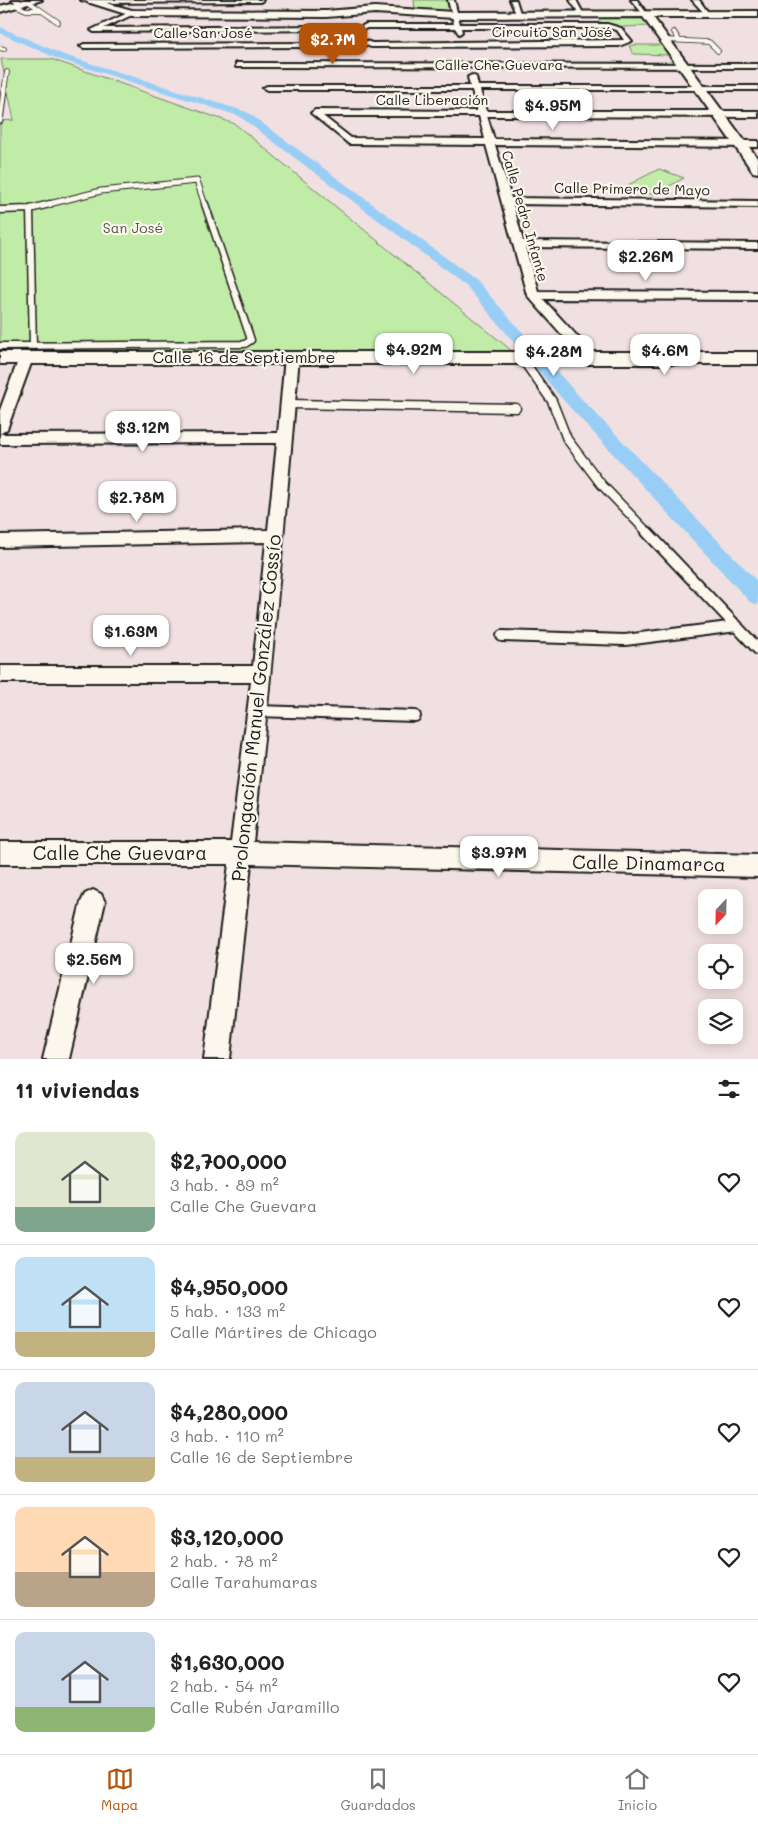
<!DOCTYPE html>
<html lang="es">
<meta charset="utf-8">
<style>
:root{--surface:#fff;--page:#f2f2f2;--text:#222;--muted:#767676;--line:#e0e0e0;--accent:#b45309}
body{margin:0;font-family:Mali,sans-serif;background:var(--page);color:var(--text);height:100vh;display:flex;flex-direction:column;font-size:19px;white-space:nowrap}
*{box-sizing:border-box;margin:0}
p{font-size:16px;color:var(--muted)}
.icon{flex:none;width:28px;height:28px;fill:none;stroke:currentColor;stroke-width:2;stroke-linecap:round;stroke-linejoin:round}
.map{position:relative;height:1059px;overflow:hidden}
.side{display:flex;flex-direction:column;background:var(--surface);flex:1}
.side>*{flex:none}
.needle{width:32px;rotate:202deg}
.fabs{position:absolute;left:698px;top:889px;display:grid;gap:10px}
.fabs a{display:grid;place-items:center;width:45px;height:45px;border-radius:10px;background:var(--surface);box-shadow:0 2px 12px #0003;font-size:25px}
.price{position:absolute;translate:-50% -42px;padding:0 11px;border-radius:10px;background:#fff;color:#222;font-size:16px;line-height:32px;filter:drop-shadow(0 1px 2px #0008)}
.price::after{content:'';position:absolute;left:50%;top:30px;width:15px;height:11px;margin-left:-8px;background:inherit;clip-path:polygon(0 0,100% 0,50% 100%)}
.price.active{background:var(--accent);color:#fff}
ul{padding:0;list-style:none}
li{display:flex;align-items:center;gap:15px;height:125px;padding:0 15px}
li+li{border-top:1px solid var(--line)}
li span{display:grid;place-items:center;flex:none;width:140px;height:100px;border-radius:10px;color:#555}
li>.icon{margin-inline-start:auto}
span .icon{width:60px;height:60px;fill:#fffc;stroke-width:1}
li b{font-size:21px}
h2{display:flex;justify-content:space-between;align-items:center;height:60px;padding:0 15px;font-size:21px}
.menu{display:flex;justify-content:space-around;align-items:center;height:70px;border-top:1px solid var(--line);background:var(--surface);font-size:14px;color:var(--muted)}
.menu a{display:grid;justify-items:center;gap:2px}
.menu .active{color:var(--accent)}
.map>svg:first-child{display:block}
</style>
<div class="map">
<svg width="758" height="1059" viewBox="0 0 758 1059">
<rect width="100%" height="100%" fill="#f1e0e2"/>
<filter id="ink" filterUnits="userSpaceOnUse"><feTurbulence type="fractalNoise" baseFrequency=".02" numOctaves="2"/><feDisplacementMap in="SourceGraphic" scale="10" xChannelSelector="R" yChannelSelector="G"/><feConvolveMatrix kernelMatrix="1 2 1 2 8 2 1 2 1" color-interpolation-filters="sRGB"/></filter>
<g filter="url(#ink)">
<path fill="#c1eca8" stroke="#6e8462" d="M414,0h33l2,13 -34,-4z
M597,17h44l8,9 -26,1 -21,-3z
M635,45h28l7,10 -37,-1 -4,-8z
M1,59h50l184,65 288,236h-523v-239l14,-1z
M659,169l25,9 -31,17 -25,-10z"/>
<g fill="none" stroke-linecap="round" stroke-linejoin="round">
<path fill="#98cef6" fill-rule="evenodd" d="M0,27l64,28 183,57 229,168 101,114 181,188v23l-8,-3 -185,-200 -99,-116 -227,-170 -181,-57 -58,-26z"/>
<g stroke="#1c1c1c" stroke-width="5.5">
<path id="lane-far4" d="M29,2l29,20
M15,5l11,5h14
M674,32l5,8
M665,40l44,2 9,9
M0,48l4,1
M4,91l3,-19"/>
</g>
<g stroke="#1c1c1c" stroke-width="7">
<path id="lane-far3" d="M0,121l4,-31
M45,205l56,-14 96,-10 8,24"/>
</g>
<g stroke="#1c1c1c" stroke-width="9">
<path id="lane-far2" d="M30,209l3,137
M0,210l30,-1 20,-5
M0,346l245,-2 6,-4 -46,-136"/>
</g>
<g stroke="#1c1c1c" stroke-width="11">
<path id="lane-far1" d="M523,360l29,41 15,38 34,45 47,49
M289,404l227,4"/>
</g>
<g stroke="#1c1c1c" stroke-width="14">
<path id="lane" d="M647,532l111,117
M502,636l123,4 112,-14
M257,711l158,5"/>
</g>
<g stroke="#1c1c1c" stroke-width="4">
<path id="street" d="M12,0h8l5,4 -5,1z
M87,0h176l-3,2 -171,1z
M448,0h6l6,24h147l14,4 11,13 -13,5 -248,1 -16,-6 2,-12 9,-5h88zM367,28h88l4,6 3,-2 -1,-4h146l10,2 7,10 -252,3 -9,-3v-10z
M510,0h6l5,16h-4z
M570,0h6l8,15h-4z
M631,0h6l11,15h-4z
M692,0h7l11,15h-4z
M132,11l2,3 -30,14 221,-2 3,2 -3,2 -231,2 -3,-2z
M326,43l-3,4 -239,1 -4,-2 4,-2z
M236,63l522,1v4l-519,-1h-3z
M472,75l4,2 2,9h280v4h-278l6,21h272v6l-271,-1 7,23 264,2v6l-263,-2 16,53 247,3v6l-245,-3 10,37 235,2v6l-233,-2 13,44 220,1v8l-215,-1 56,61 -7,4 -5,-1 -60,-68 -41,-150 -137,-1 -38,-31 4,-3 162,1 -5,-21h-205l-4,-2 4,-2h203l-2,-9zM323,116h156l6,23 -134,-1z
M292,353l7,4c-14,161 -28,324 -46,485l505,13v22l-507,-13 -21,195h-26l25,-195h-229v-22h231l20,-160h-251v-16h253l13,-124 -266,5v-12l268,-5 9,-87 -277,1v-10l278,-1 7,-76z
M26,354l7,4 -26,71 -7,5v-24l19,-52z
M93,890l8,4 4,8 -36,157h-26l38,-157 4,-8z"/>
</g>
<g stroke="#1c1c1c" stroke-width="4">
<path id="secondary" d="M81,0h15l36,10 194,1 49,-4 79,5 304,-1v6h-105l105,142v14l-5,-1 -110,-155 -189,1 -79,-5 -49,4 -194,-1z
M0,352h758v12h-758z"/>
</g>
<g stroke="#1c1c1c" stroke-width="4">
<path id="primary" d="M24,0h18l-42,12v-6z"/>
</g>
<use href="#lane-far4" stroke="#fbf7ec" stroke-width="4"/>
<use href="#lane-far3" stroke="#fbf7ec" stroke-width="5"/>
<use href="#lane-far2" stroke="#fbf7ec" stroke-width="6"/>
<use href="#lane-far1" stroke="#fbf7ec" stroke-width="8"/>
<use href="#lane" stroke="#fbf7ec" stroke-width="10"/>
<use href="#street" fill="#fbf7ec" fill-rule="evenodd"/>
<use href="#secondary" fill="#fbf7ec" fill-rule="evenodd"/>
<use href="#primary" fill="#fbf7ec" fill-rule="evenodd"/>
</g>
</g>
<g text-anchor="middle" stroke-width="4.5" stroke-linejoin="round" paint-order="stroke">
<g font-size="14" fill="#1c1c1c" stroke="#fbf7ec">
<text x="552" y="37">Circuito San José</text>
<text x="203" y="38">Calle San José</text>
<text x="499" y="70">Calle Che Guevara</text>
<text x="432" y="105">Calle Liberación</text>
<text transform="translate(632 189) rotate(1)" y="5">Calle Primero de Mayo</text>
<text transform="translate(525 216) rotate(74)" y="5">Calle Pedro Infante</text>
</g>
<g font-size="14" fill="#4e5a46" stroke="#fbf7ec">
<text x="133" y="233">San José</text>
</g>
<g font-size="16" fill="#1c1c1c" stroke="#fbf7ec">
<text x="244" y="363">Calle 16 de Septiembre</text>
</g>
<g font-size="19" fill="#1c1c1c" stroke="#fbf7ec">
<text transform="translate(256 708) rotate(-84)" y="7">Prolongación Manuel González Cossío</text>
<text x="120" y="860">Calle Che Guevara</text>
<text transform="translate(649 863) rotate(1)" y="7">Calle Dinamarca</text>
</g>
</g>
</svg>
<div class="fabs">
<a><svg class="needle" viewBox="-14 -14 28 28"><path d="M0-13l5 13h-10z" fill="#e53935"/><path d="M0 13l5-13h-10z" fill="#767676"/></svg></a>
<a><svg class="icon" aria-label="locate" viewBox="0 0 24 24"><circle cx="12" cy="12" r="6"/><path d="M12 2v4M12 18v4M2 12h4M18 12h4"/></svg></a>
<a><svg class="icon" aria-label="layers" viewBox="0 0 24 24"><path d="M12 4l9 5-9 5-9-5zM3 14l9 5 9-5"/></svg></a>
</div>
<b class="price active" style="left:333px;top:65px">$2.7M</b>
<b class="price" style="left:553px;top:131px">$4.95M</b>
<b class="price" style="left:646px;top:282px">$2.26M</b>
<b class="price" style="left:414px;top:375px">$4.92M</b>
<b class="price" style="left:665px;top:376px">$4.6M</b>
<b class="price" style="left:554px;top:377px">$4.28M</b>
<b class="price" style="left:143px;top:453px">$3.12M</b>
<b class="price" style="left:137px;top:523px">$2.78M</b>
<b class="price" style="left:131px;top:657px">$1.63M</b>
<b class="price" style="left:499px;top:878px">$3.97M</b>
<b class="price" style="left:94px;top:985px">$2.56M</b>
</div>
<section class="side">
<h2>11 viviendas<svg class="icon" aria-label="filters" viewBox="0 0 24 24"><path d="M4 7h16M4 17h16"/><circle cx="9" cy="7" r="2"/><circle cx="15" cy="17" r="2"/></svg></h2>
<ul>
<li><span style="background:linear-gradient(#dfe7d0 75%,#7fa58c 0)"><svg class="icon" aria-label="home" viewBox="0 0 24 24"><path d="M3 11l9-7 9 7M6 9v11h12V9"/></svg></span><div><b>$2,700,000</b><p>3 hab. · 89 m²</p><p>Calle Che Guevara</p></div><svg class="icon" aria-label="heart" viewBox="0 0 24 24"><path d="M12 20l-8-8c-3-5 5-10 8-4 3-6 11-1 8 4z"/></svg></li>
<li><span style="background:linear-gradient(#bfe0f5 75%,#c2b280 0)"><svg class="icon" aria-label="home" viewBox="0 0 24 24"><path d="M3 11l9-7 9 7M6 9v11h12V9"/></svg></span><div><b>$4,950,000</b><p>5 hab. · 133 m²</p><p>Calle Mártires de Chicago</p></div><svg class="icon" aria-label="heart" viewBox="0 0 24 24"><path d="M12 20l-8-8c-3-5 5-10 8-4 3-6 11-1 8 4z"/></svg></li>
<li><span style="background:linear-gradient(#c9d6e8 75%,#c2b280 0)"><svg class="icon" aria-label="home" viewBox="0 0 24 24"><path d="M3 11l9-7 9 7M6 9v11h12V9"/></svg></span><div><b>$4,280,000</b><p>3 hab. · 110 m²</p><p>Calle 16 de Septiembre</p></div><svg class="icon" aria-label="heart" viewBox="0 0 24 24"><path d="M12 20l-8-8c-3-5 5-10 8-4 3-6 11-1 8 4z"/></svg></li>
<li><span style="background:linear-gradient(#ffd9b3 65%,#b9a48a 0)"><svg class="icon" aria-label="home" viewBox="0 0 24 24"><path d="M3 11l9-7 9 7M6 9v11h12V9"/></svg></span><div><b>$3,120,000</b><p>2 hab. · 78 m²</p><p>Calle Tarahumaras</p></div><svg class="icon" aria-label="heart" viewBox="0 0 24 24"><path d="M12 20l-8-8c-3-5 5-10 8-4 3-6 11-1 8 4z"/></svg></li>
<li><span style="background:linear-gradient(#c9d6e8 75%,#8fb573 0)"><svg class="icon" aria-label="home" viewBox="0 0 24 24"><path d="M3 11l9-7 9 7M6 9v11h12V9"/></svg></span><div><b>$1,630,000</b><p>2 hab. · 54 m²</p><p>Calle Rubén Jaramillo</p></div><svg class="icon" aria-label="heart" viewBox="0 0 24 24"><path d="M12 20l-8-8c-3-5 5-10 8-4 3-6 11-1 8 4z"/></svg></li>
</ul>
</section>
<nav class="menu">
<a class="active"><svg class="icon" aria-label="map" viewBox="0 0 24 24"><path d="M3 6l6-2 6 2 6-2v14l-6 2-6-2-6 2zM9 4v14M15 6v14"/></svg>Mapa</a>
<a><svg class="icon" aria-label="saved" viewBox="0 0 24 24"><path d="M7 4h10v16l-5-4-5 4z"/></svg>Guardados</a>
<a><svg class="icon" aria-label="home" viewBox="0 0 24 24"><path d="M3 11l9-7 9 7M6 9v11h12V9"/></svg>Inicio</a>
</nav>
